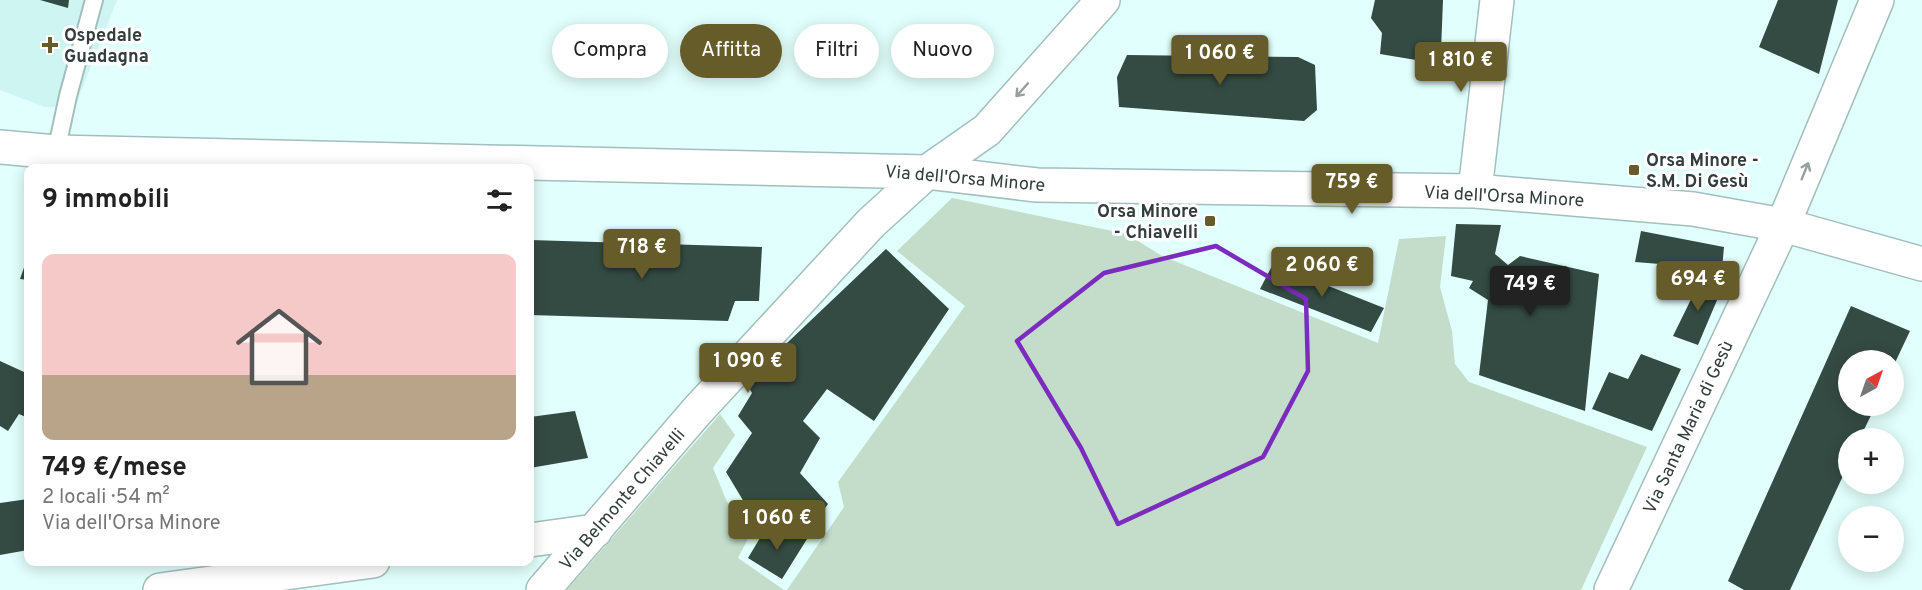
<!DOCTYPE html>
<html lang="it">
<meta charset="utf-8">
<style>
:root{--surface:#fff;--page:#f6f6f6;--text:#222;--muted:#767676;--accent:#665c29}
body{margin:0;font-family:Overpass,sans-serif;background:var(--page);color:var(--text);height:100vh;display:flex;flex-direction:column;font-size:22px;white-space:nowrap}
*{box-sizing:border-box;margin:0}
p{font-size:20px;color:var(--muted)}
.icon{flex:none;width:33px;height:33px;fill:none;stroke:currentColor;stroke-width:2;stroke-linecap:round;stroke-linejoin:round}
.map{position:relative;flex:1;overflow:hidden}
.side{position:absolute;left:24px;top:164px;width:510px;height:402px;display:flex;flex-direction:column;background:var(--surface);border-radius:12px;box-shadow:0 3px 15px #0003}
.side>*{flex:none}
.banner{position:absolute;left:552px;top:24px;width:570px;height:54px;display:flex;gap:12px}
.needle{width:39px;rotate:40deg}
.buttons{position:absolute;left:1838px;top:350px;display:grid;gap:12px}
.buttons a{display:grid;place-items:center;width:66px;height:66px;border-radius:50%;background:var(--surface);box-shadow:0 3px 15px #0003;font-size:30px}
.price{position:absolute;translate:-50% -51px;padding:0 14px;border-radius:6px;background:var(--accent);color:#fff;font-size:20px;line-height:39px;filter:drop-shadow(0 2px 3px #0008)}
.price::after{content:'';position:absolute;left:50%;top:36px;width:18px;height:14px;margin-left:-9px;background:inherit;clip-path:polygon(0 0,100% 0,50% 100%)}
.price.selected{background:#222;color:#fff}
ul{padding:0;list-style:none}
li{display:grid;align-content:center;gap:12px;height:318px;padding:0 18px}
li span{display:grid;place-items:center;height:186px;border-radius:12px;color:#555}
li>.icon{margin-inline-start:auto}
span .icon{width:108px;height:108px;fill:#fffc;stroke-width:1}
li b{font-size:26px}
h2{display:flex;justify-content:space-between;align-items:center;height:72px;padding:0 18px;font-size:26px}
.pill{padding:0 21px;border-radius:27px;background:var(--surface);box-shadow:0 3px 15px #0003;font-size:21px;line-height:54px}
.pill.selected{background:var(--accent);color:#fff}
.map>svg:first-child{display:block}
</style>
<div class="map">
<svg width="1922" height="590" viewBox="0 0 1922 590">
<rect width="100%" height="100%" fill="#e1fffc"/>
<path fill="#cef5f1" d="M0,0h117l-42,107h-30l-45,-17z"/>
<path fill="#c3ddca" d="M952,198l175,36 35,22 216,87 21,-104 47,-3 -6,51 12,44 3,33 14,18 178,65 -66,143h-794l57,-83 -6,-25 127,-176 -68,-55z
M720,414l15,21 -22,33 14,34 27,25 -16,31 46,32h-217z"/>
<path fill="#344b43" d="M40,0h29l-1,8z
M1375,0h68l-2,51 -19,10 -42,-7 2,-21 -11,-15z
M1778,0h60l-19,74 -60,-27z
M1127,55l171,2 17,8 2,45 -13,11 -185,-14 -2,-30z
M1456,224l45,1 -6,29 13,11 12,-9 79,18 -14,137 -106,-36 9,-75 -19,-12 4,-7 -22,-5z
M1641,231l83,16 -2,22 -87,-7z
M530,240l232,7 -3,54h-24l-7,20 -198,-6z
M886,249l63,60 -75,112 -47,-32 -24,32 17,17 -20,35 28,31 -13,17 -25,-7 -7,8 -39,-20 -18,-30 26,-39 -14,-17 14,-23 -6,-11z
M28,256v24l-8,-1z
M1273,264l111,44 -13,24 -111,-43z
M1701,279l22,7 -25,59 -25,-9z
M1851,306l59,25 -17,36v-7h-45v45h28l-16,33h-12v27l-58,125h-46l-16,-9z
M1641,354l40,15 -29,62 -60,-22 17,-37 19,7z
M0,361l24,11 4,-6v52l-9,-4 -11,17 -8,-5z
M575,411l13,47 -58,10v-51z
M28,499v51l-28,5v-52z
M766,528l22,10 4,-8 15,9 -25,40 -34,-21z"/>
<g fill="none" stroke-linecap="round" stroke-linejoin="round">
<g stroke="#a3bfbc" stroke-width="20">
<path id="lane" d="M56,152l12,-56 26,-96"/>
</g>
<g stroke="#a3bfbc" stroke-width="36">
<path id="street" d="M0,147l56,5 871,20 110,13 438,6 218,18 90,16 139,39
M1475,191l22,-191
M530,540l65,-9
M160,590l213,-29
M543,590l154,-179 174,-188 56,-51 60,-42 116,-130
M1611,590l172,-365 94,-225"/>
</g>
<use href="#lane" stroke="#fff" stroke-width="16"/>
<use href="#street" stroke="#fff" stroke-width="33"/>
</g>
<defs><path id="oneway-shaft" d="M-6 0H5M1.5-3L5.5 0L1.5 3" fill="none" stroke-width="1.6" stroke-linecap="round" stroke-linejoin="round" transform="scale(1.5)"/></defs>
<g stroke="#989e9e">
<use href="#oneway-shaft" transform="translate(1022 90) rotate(132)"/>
<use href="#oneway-shaft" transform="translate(1805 171) rotate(-68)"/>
</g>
<path fill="none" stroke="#7b2cbf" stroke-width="4.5" stroke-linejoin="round" d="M1216,246l90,53 2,72 -45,86 -145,67 -37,-76 -64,-107 87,-68z"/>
<g fill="#665c29" stroke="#fff" stroke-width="2">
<path d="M47 36h6v6h6v6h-6v6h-6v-6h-6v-6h6z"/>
<rect x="1628" y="164" width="12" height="12" rx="3"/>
<rect x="1204" y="215" width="12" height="12" rx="3"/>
</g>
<g text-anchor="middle" stroke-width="6" stroke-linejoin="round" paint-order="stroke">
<g font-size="18" font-weight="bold" fill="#323d3c" stroke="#fff" text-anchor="start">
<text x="64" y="41">Ospedale<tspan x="64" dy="21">Guadagna</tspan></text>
<text x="1646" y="166">Orsa Minore -<tspan x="1646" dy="21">S.M. Di Gesù</tspan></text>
<text x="1198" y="217" text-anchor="end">Orsa Minore<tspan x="1198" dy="21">- Chiavelli</tspan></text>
</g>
<g font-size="18" fill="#323d3c" stroke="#fff">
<text transform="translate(965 178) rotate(5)" y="6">Via dell'Orsa Minore</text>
<text transform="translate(1504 196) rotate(3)" y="6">Via dell'Orsa Minore</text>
<text transform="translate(1688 427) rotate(-65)" y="6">Via Santa Maria di Gesù</text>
<text transform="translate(622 499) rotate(-49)" y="6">Via Belmonte Chiavelli</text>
</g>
</g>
</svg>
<div class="buttons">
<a><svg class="needle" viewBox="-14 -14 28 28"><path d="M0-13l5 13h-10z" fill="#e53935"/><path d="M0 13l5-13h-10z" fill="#767676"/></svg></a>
<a>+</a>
<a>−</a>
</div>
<b class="price" style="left:1220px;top:86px">1 060 €</b>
<b class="price" style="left:1461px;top:93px">1 810 €</b>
<b class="price" style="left:1352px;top:215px">759 €</b>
<b class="price" style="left:642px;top:280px">718 €</b>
<b class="price" style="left:1322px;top:298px">2 060 €</b>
<b class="price" style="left:1698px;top:312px">694 €</b>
<b class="price selected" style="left:1530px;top:317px">749 €</b>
<b class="price" style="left:748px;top:394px">1 090 €</b>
<b class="price" style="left:777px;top:551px">1 060 €</b>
<div class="banner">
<a class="pill">Compra</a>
<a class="pill selected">Affitta</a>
<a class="pill">Filtri</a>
<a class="pill">Nuovo</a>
</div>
<section class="side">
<h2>9 immobili<svg class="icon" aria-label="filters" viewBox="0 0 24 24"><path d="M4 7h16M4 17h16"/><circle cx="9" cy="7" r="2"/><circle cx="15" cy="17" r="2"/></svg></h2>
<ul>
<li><span style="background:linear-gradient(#f6c9c9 65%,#b9a48a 0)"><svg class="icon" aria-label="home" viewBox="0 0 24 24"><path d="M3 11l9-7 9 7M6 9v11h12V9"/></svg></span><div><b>749 €/mese</b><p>2 locali · 54 m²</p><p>Via dell'Orsa Minore</p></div></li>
</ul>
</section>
</div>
